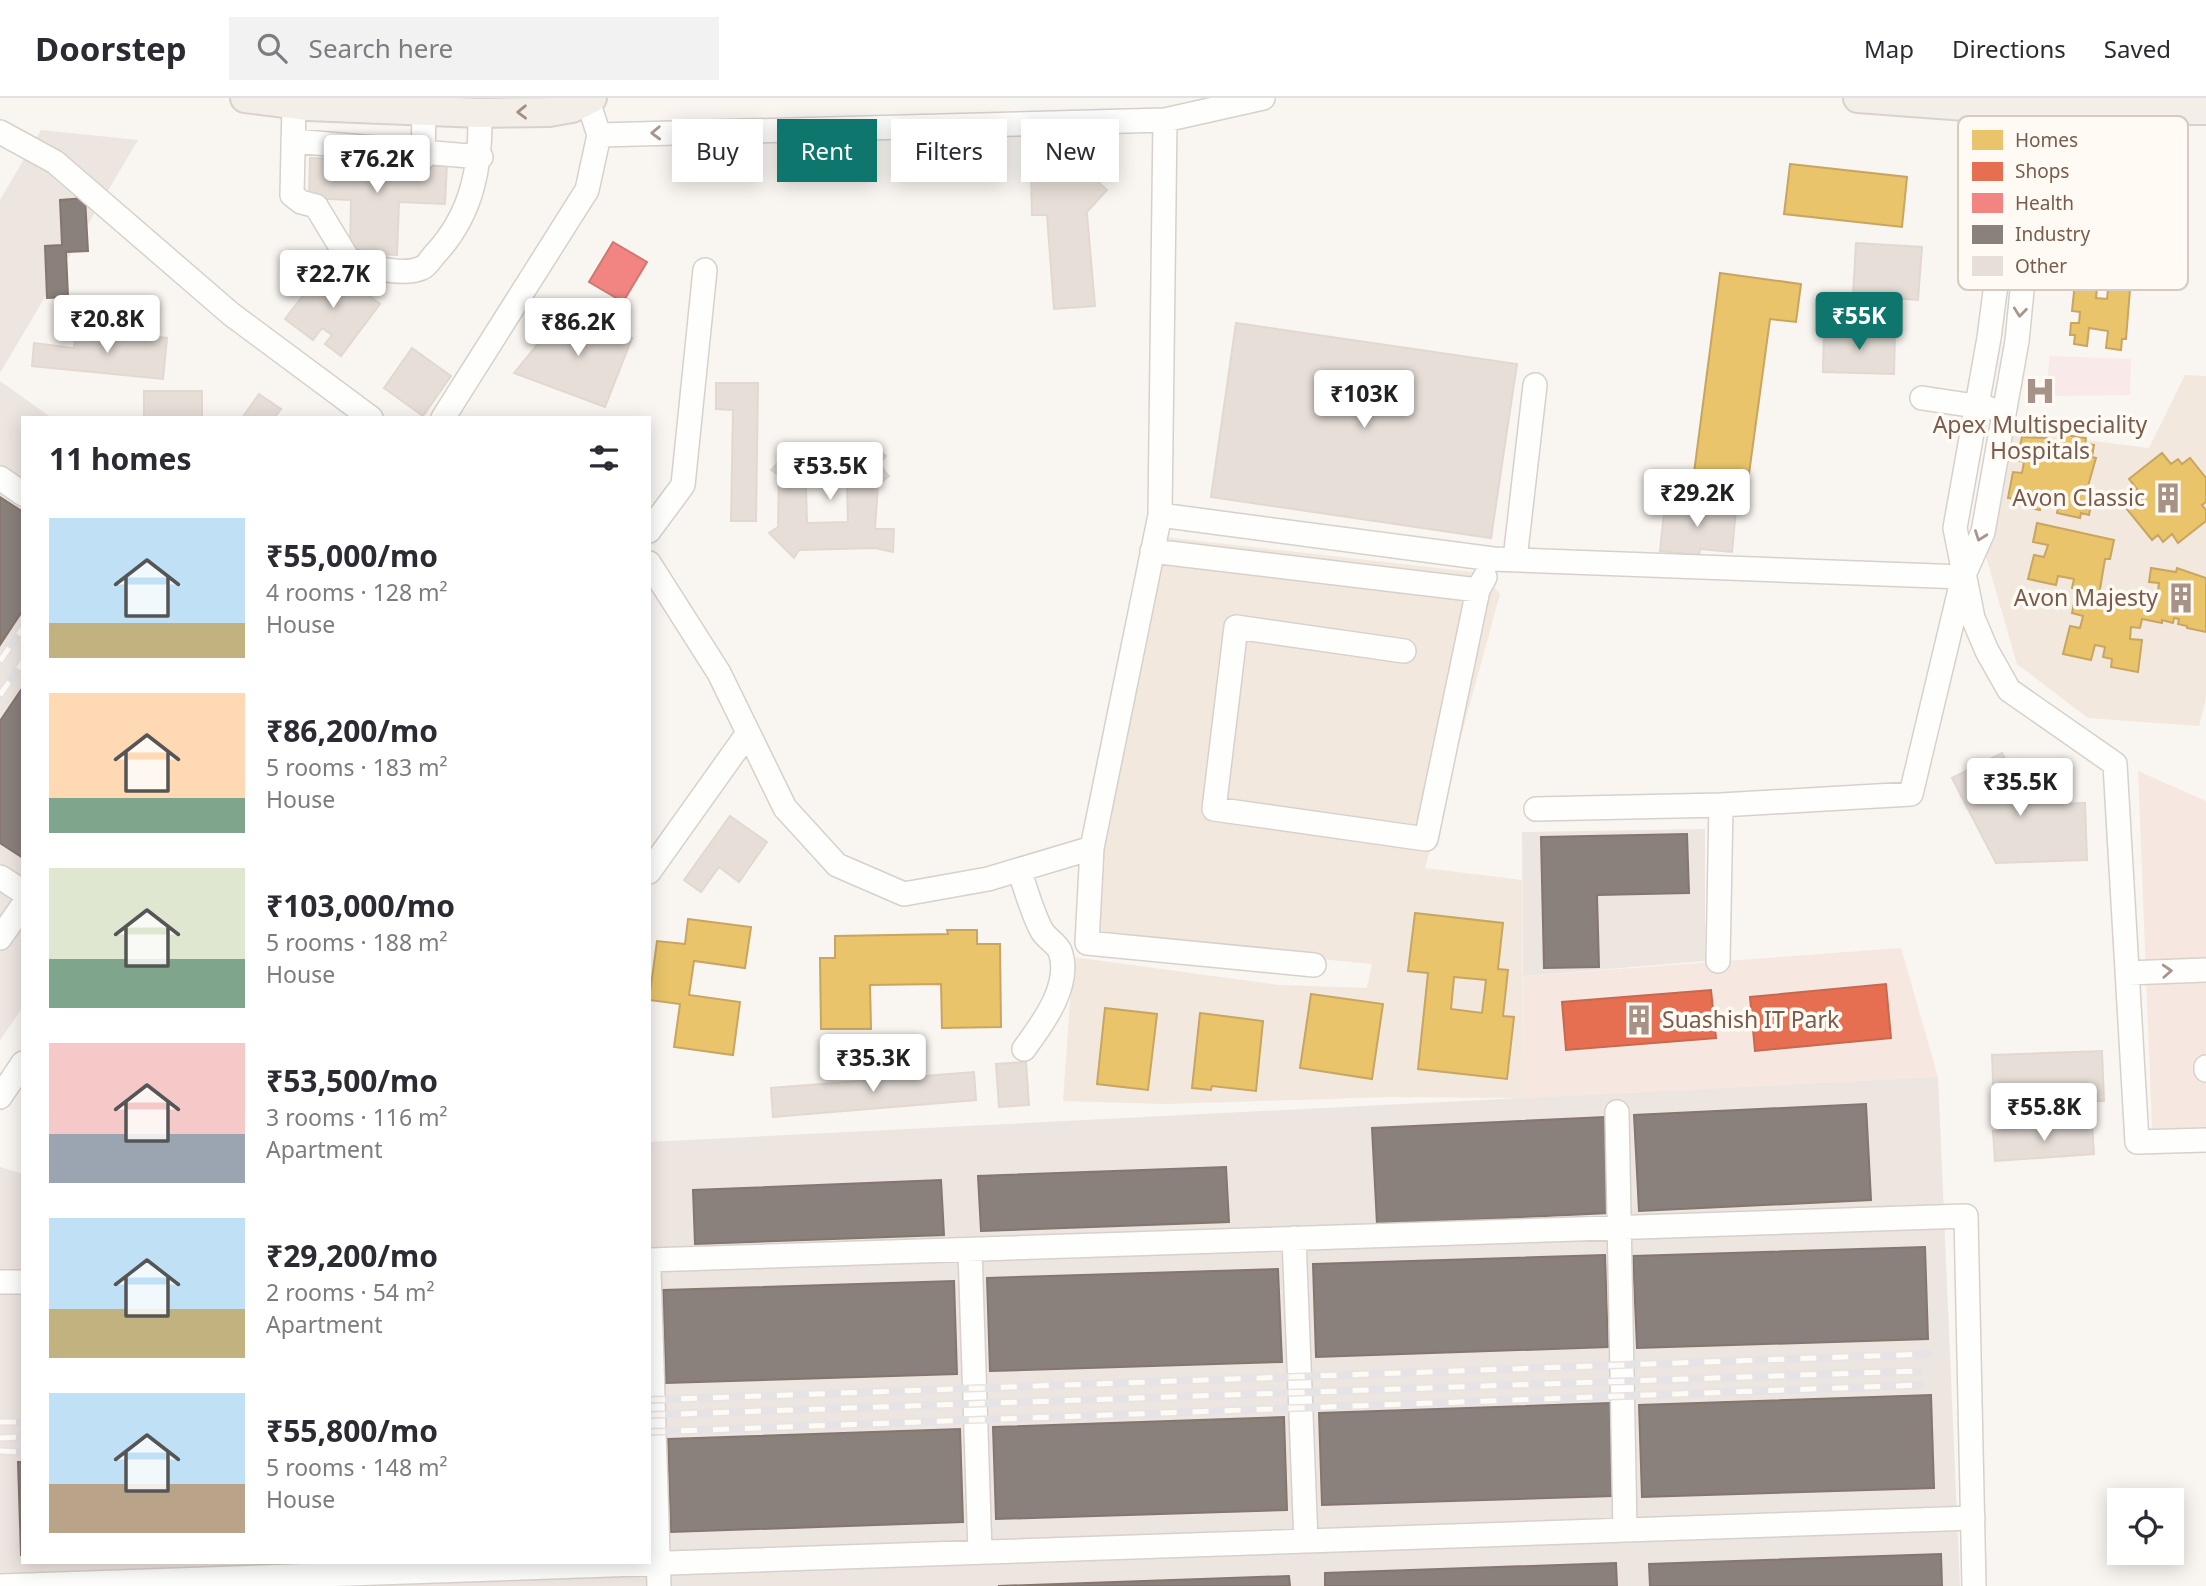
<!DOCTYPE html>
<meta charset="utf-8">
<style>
:root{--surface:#fff;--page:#f2f2f3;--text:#2b2b33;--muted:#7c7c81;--line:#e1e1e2;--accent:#0f766e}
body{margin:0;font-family:"Noto Sans",sans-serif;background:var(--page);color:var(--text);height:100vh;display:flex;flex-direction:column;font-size:26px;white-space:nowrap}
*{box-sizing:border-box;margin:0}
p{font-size:23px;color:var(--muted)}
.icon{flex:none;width:38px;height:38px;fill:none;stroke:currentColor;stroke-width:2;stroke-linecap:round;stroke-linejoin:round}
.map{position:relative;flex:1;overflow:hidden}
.sheet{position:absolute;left:21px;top:318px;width:630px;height:1148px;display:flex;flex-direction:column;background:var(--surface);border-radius:0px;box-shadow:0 4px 18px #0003}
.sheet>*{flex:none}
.top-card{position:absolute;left:672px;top:21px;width:665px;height:63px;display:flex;gap:14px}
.tools{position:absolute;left:2107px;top:1390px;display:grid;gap:14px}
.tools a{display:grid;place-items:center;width:77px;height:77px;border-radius:0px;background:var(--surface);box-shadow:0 4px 18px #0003;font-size:35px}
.price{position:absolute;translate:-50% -60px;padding:0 16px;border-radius:7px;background:#fff;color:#222;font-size:23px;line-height:46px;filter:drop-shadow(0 2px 4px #0008)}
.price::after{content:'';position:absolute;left:50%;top:42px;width:21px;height:16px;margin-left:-10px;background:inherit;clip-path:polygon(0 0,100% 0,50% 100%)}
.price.current{background:var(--accent);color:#fff}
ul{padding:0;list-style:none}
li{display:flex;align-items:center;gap:21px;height:175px;padding:0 28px}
li span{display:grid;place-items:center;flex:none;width:196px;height:140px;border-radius:0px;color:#555}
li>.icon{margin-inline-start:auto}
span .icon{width:84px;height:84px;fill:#fffc;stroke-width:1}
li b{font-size:30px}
h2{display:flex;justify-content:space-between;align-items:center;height:84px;padding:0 28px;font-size:30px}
.pill{padding:0 24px;border-radius:0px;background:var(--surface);box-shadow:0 4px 18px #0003;font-size:24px;line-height:63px}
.pill.current{background:var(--accent);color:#fff}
header{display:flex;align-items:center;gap:42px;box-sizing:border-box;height:98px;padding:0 35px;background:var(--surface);border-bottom:2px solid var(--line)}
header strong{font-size:33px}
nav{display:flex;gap:38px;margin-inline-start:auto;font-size:24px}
.search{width:490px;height:63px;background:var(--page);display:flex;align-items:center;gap:18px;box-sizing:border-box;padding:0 24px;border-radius:0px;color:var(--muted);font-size:26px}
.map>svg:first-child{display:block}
</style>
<header>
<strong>Doorstep</strong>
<div class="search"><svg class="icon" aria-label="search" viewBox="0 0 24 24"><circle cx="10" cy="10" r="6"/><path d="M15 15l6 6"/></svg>Search here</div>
<nav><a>Map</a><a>Directions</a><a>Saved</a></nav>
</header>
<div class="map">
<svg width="2206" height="1488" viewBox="0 0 2206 1488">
<rect width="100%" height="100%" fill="#f9f5f0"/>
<path fill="#f2e8de" d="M2185,277l21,1v322l-7,28 -111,-8 -71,-54 -33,-114 22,-120 143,18z
M1165,439l317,36 18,21 -75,274 97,12 1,218 -133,-1 -226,7 -101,-3 10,-144 206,28 88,3 5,-24 -273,-27 -3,-51z"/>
<path fill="#f6e8e1" d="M2138,673l68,30v326l-54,2z
M1901,850l37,129 -415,21v-122z"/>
<path fill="#ede5e0" d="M41,32l97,10 -138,233v-173z
M0,283l52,37h-29v589l-23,33z
M1705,731v132l-182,15 -1,-144z
M1938,979l22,509h-1960v-419l23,7v389h626v-421z"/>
<path fill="#fae9e9" d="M2050,258l81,3 -1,36 -85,1z"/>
<path fill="#e9c46a" stroke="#c8a561" stroke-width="2" fill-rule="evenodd" d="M1790,66l117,13 -5,50 -118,-13z
M2089,77l50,3 -13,161h-4l-1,11 -15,-2 2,-17 -19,-3 -2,18 -13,-2 1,-9h-5l1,-12h8l1,-11 -8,-1 4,-38h4l1,-15 -4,-1 7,-51h-3l1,-7h-6l2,-17 11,2zM2102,131l13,1 -3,18 -12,-2zM2098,181l11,1 -2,19 -11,-1z
M1720,175l81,11 -5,38 -26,-3 -22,162 -54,-8z
M2060,336l26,4 -1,6 9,1 -2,12 4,1 -10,35 7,1 -4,21 -8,-2 -1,5 -23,-5 1,-6 -17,-3 -1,6 -11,-2 1,-6 -22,-4 5,-26 9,1 2,-11 -7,-2 5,-23 25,1 -1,4 12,2z
M2162,355l9,11 7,-5 4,5 8,-6 16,20v24l-4,3 4,5v11l-28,22 -6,-9 -9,8 -5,-7 -6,5 -26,-32 8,-5 -6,-7 9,-7 -8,-10z
M2037,425l77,17 -4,19h-5l-6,36 47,7 1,-5 10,1 2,-15 -10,-1 2,-14 25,4 1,-4 29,10v54l-19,-4v-2l-9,-2 1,-5 -5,-1 -1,5 -11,-3v3l-20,-4 -2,9 -9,-1 -1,12 12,1 -4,32 -27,-5 1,-8 -9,-2 2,-10 -10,-2 -4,15 -28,-6 7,-28 10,2 3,-12 -11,-3 5,-24 -5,-1 2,-9 -16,-3 -2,9 -28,-6 6,-24 10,2 4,-12 -15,-3z
M1415,815l88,10 -5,46 10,1 -5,46 11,1 -7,62 -89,-10 10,-96 -20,-2zM1454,879l32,3 -4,33 -31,-4z
M688,821l63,8 -6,41 -51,-7 -5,34 51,7 -7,53 -59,-8 6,-43 -31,-4 8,-59 28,3z
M947,832h30v14h23l1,83 -59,1 -1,-44 -71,1 1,44h-50l-1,-71h15v-22l113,-2z
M1311,896l72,10 -11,75 -72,-11z
M1105,910l52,6 -9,76 -51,-6z
M1200,915l63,8 -7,70 -44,-5 -1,4 -19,-2z"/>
<path fill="#e76f51" stroke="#c66950" stroke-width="2" d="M1886,886l5,54 -136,13 -5,-54z
M1711,892l5,48 -150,12 -4,-48z"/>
<path fill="#f28482" stroke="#ce7872" stroke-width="2" d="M613,144l34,20 -24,40 -34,-20z"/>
<path fill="#8a817c" stroke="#85766e" stroke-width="2" d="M85,100l3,53 -22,1 2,45 -21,1 -2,-52 17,-1 -2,-45z
M0,399l23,15v98l-23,35z
M23,589v171l-23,-15v-122z
M1687,736l2,59 -92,2 2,72 -55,1 -3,-131z
M1866,1006l5,96 -232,11 -5,-96z
M1605,1019l4,96 -232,11 -5,-96z
M1226,1069l3,55 -248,9 -3,-55z
M941,1082l3,55 -249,9 -2,-54z
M1925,1149l3,92 -291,9 -4,-92z
M1605,1157l3,92 -292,10 -3,-93z
M1278,1171l4,93 -292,9 -3,-93z
M954,1183l3,93 -291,9 -3,-93z
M1931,1297l3,93 -292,9 -3,-92z
M1610,1305l3,93 -291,9 -3,-92z
M1284,1319l3,93 -291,9 -3,-92z
M960,1331l3,93 -292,10 -3,-93z
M18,1364h5v93h-2z
M1941,1456l1,32h-292l-1,-22z
M1616,1465l1,23h-292v-13z
M1289,1478l1,10h-292z"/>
<path fill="#e6ded7" stroke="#e2d8d2" stroke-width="2" fill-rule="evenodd" d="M1071,59l36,33 -22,24h2l8,92 -41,3 -7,-94h-15l-1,-44 27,-1z
M310,60l137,5 -2,41 -46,-2 -2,53 -47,-2 1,-53 -42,-2z
M1856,145l66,4 -4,53 -65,-5z
M327,166l53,40 -39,52 -16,-12 7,-9 -10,-7 -9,12 -28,-21z
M565,213l39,13 28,14 -27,69 -91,-34z
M1236,225l281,41 -26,174 -280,-41z
M76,231l91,9 -4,41 -131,-13 2,-23 40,5z
M1824,233l71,2 -1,41 -71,-2z
M412,250l39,28 -28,40 -39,-28z
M716,285h42l-2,138h-25l2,-111 -17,-1z
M144,293h58v26l-58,1z
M259,296l22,15 -7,9h-32z
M795,347l8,6 45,1 10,10 17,-14 11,8 -7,8 10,12 -11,9 -3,44h19l-1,23 -18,-4 -76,2 -5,8 -25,-25 9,-6 1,-52 -8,-5zM847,388l1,36 -41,1 -1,-36z
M1665,405l71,7 -4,42 -32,-3 -1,6 -39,-4z
M2002,655l27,52 56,-2 2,57 -91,3 -44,-85z
M730,718l37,26 -28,40 -20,-15 -18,25 -17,-12z
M2102,953l2,50 -110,4 -2,-50z
M1026,964l3,43 -30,2 -3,-43z
M974,974l2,28 -203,17 -2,-29z
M2092,1026l2,30 -99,7 -2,-30z"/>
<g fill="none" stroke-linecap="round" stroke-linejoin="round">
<g stroke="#d7d1cb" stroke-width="26">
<path id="minor" d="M2020,0l-31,240 -34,190 18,90 14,33 22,39 106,74 22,378 69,-2
M294,6l-2,91 9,7 15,4 32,53c19,7 53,18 74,9 5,-2 10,-11 14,-15 37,-40 45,-88 44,-140
M1165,22l-5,395 -68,333 -5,95 227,22
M0,34l55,30 176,152 140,104
M599,37l566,-15 98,-22
M293,43l188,16
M423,60l1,-46
M1922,300l66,10
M443,320l144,-228 12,-55 -12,-37
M0,380l23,16
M1160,417l333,44 470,18
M649,433l34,-46 22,-215
M1152,453l326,39 7,-13
M1515,461l20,-174
M649,465l70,110 66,135 52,57 67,29 84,-15 104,-31
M1404,553l-168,-24 -22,182 212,30 52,-249
M1536,711l185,-4
M1019,772c7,19 13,43 23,61 5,8 14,12 18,20 12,34 -17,72 -36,98
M649,774l99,-139
M0,779l23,15
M0,840l23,-33
M1718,863l3,-156 190,-11 52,-217 20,-45 34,-191 24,-243
M2127,875l79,-3
M2206,969v3
M0,999l23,-34
M1617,1014l8,418
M1294,1140l12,303
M970,1152l10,302
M649,1162l1317,-44 8,370
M649,1172l10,316
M0,1184h23
M0,1488l1973,-68"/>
</g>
<g stroke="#dad1cc" stroke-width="32">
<path id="major" d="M245,0l63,8 172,7 69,-1 23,-4 20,-10
M1858,0l161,12h187"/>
</g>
<use href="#minor" stroke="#fefefd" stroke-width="23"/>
<use href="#major" stroke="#f3eee8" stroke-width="28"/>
<g stroke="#e6e3e7" stroke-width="8">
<path id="rail" d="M0,563l23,-33
M0,597l23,-33
M649,1302l1279,-46
M649,1317l1269,-44
M0,1324h23
M649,1334l1271,-47
M0,1340l23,-1
M0,1353l23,1"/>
</g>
<use href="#rail" stroke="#fffaf3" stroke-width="5" stroke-dasharray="16" stroke-linecap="butt"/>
</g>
<defs><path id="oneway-chevron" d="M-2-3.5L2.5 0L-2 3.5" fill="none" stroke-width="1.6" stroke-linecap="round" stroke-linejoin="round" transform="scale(1.75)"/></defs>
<use stroke="#a48f83" href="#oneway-chevron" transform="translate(522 14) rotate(179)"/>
<g stroke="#a8958b">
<use href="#oneway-chevron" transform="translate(656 35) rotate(178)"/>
<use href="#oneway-chevron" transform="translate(2020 214) rotate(96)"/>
<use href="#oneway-chevron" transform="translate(1980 438) rotate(110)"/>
<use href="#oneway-chevron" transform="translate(2167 873) rotate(-3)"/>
</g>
<defs>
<g id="hospital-bare" transform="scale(2.415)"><path d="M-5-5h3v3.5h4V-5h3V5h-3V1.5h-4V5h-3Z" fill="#a69286" stroke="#fffaf3" stroke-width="2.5" paint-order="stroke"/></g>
<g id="building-bare" transform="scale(2.415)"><path d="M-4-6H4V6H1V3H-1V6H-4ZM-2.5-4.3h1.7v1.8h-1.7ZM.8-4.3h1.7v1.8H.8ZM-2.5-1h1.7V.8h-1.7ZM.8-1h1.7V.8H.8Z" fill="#a69286" stroke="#fffaf3" stroke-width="2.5" paint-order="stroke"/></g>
</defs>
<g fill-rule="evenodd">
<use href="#hospital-bare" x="2040" y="293"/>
<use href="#building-bare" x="2168" y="400"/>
<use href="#building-bare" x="2181" y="500"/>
<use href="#building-bare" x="1639" y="922"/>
</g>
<g text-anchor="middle" stroke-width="7" stroke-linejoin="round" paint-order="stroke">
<g font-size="23" fill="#7a5c4d" stroke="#fffaf3" text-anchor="end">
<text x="2040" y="335" text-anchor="middle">Apex Multispeciality<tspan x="2040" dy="26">Hospitals</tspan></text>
<text x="2145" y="408">Avon Classic</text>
<text x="2158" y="508">Avon Majesty</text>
<text x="1662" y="930" text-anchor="start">Suashish IT Park</text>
</g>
</g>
<rect x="1958" y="18" width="230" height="174" rx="10" fill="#fffaf3" stroke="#d7cbc1" stroke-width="2"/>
<rect x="1972" y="32" width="31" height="20" fill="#e9c46a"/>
<rect x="1972" y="64" width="31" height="19" fill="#e76f51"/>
<rect x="1972" y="95" width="31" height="20" fill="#f28482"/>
<rect x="1972" y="127" width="31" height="19" fill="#8a817c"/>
<rect x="1972" y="158" width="31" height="20" fill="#e6ded7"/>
<g font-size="19" fill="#7a5c4d">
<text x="2015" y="49">Homes</text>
<text x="2015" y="80">Shops</text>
<text x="2015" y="112">Health</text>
<text x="2015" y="143">Industry</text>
<text x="2015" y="175">Other</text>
</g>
</svg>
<div class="tools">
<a><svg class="icon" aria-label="locate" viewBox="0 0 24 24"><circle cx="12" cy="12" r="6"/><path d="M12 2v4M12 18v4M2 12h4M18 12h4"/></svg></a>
</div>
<b class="price" style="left:377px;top:97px">₹76.2K</b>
<b class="price" style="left:333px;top:212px">₹22.7K</b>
<b class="price current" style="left:1859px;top:254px">₹55K</b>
<b class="price" style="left:107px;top:257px">₹20.8K</b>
<b class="price" style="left:578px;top:260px">₹86.2K</b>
<b class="price" style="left:1364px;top:332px">₹103K</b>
<b class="price" style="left:830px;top:404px">₹53.5K</b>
<b class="price" style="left:1697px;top:431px">₹29.2K</b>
<b class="price" style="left:2020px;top:720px">₹35.5K</b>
<b class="price" style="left:873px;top:996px">₹35.3K</b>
<b class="price" style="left:2044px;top:1045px">₹55.8K</b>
<div class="top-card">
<a class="pill">Buy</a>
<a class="pill current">Rent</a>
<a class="pill">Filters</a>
<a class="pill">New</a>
</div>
<section class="sheet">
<h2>11 homes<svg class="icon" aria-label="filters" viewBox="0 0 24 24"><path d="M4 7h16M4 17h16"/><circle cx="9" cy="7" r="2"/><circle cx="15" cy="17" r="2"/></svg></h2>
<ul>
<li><span style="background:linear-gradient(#bfe0f5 75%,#c2b280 0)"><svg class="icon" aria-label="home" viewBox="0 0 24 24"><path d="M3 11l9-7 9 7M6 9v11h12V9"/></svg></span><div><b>₹55,000/mo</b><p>4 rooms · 128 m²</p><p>House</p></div></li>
<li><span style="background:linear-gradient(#ffd9b3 75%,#7fa58c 0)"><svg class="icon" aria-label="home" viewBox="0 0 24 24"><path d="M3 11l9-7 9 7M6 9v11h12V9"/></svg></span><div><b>₹86,200/mo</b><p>5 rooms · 183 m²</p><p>House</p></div></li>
<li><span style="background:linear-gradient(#dfe7d0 65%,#7fa58c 0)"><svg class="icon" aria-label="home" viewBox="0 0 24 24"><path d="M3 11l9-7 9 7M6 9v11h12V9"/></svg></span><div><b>₹103,000/mo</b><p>5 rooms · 188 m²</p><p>House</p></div></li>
<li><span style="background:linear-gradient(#f6c9c9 65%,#9aa5b1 0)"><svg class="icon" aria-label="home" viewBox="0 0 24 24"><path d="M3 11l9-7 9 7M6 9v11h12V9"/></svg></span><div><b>₹53,500/mo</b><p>3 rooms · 116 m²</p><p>Apartment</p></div></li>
<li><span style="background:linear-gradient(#bfe0f5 65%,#c2b280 0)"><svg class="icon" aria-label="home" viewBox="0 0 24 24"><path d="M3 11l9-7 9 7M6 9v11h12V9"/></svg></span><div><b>₹29,200/mo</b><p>2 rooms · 54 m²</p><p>Apartment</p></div></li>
<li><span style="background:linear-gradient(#bfe0f5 65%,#b9a48a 0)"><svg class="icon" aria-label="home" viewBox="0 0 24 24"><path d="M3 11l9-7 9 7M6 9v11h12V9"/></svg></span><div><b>₹55,800/mo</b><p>5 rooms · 148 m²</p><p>House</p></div></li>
</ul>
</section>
</div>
